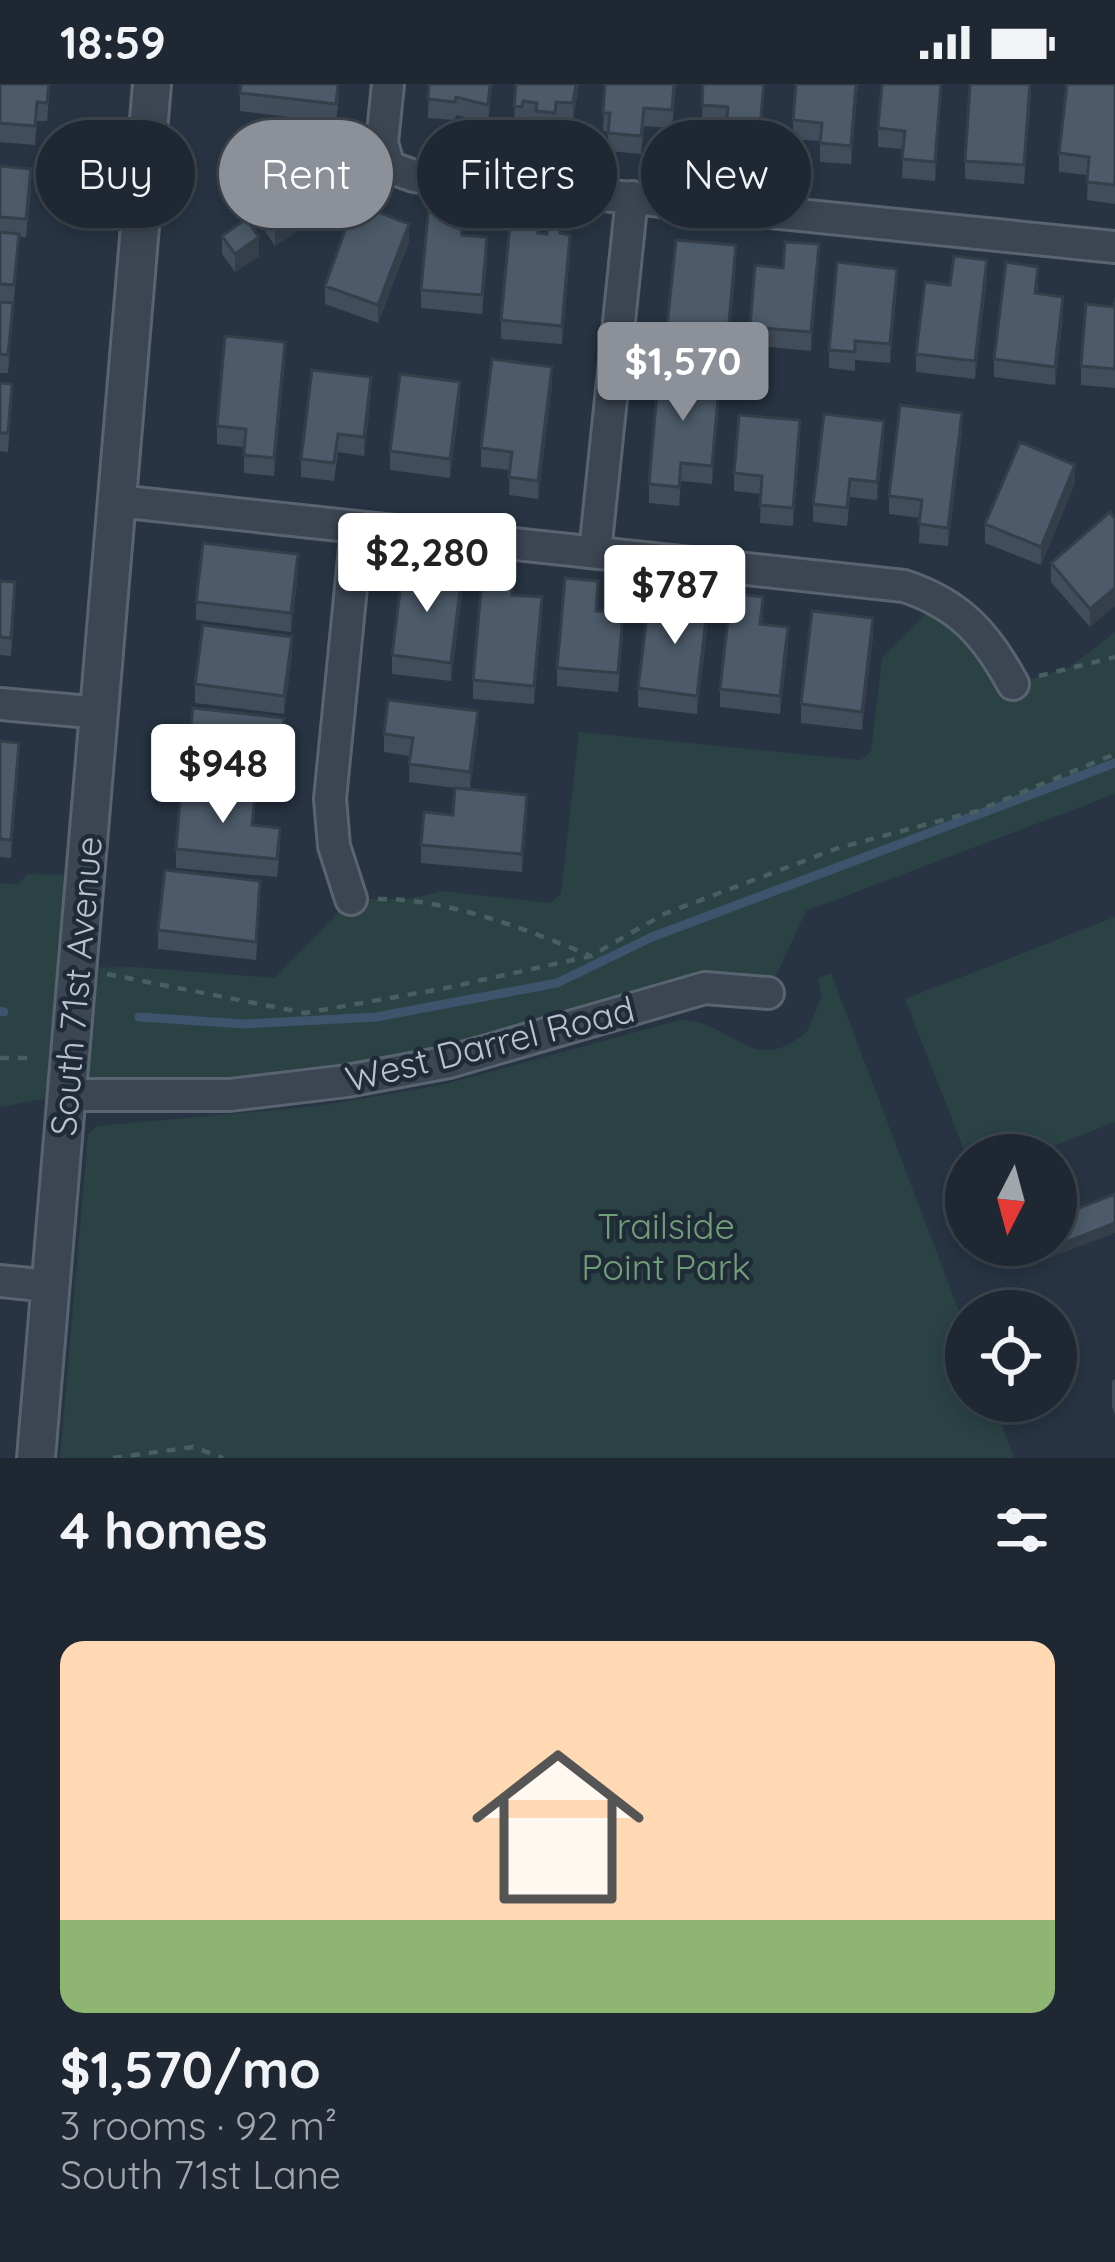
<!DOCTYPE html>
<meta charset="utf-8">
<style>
:root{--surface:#1e2732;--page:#2b333e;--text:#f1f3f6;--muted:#a1a5ac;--line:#3c444d;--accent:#8c9099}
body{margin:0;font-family:Quicksand,sans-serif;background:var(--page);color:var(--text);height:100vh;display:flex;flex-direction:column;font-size:45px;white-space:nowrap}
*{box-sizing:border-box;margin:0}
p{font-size:39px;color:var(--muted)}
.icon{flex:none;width:66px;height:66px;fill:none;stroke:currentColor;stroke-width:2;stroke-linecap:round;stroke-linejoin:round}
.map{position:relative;height:1374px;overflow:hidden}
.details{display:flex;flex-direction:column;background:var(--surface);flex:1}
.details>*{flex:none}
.hud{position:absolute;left:36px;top:36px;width:1044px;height:108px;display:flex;gap:24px}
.needle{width:78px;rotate:186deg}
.fabs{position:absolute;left:945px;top:1050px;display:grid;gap:24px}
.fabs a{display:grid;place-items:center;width:132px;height:132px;border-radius:50%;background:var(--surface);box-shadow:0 6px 18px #0003,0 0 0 3px var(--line);font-size:60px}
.price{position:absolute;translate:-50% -102px;padding:0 27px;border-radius:12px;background:#fff;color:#222;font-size:39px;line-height:78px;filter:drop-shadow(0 3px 6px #0008)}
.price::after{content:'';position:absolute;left:50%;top:72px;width:36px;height:27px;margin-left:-18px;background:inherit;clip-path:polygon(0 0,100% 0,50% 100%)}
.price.on{background:var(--accent);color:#fff}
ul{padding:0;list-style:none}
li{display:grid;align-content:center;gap:24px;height:636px;padding:0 60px}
li span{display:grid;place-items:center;height:372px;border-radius:24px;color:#555}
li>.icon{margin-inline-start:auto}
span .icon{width:216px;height:216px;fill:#fffc;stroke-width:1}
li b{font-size:51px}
h2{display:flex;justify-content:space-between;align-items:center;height:144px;padding:0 60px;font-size:51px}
.chip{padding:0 42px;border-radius:54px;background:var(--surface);box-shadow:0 6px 18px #0003,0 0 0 3px var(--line);font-size:42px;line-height:108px}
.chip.on{background:var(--accent);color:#fff}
.status{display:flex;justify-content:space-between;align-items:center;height:84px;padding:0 60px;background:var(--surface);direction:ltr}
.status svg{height:33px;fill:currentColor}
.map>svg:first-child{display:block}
</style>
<div class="status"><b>18:59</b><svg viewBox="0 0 49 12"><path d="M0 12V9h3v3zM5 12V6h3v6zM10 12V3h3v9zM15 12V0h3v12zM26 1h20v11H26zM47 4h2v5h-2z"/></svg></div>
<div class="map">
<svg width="1115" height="1374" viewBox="0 0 1115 1374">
<rect width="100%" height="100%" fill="#283443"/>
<path fill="#2a4244" d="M941,514l73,86 56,-17 45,-35v162l-309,117 -38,82 -63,-5 -256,74 -383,33 -66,12v-224l18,1 10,-10 58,1 -7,93 54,-1 142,11 76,-79h57l35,-8 107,12 11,-9 18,-162 281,28 11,-8 11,-94z
M1115,833v205l-84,33h-65l-61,-156z
M831,889l135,357v71h27l21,57h-954l28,-324 9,-8 221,-20 124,-21 238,-65c52,-1 73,61 128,10l13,-33 -3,-19z"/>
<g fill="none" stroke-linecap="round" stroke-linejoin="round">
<path stroke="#3e536c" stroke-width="9" d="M0,927l4,1
M139,933l106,7 131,-7 181,-34 95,-46 463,-174"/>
<g stroke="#5a6470" stroke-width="36">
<path id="minor" d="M388,0l-6,59 7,24 25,9 701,71
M117,417l787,85c55,18 82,48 109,98
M595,468l37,-355
M0,620l101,9
M351,815l-17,-53 -4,-47 27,-272
M66,1011h164l117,-14 102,-19 256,-74 63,5
M0,1197l49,5"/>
</g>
<g stroke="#5a6470" stroke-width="42">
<path id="tertiary" d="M36,1374l116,-1374"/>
</g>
<path stroke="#485f61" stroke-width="4.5" stroke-dasharray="9 9" stroke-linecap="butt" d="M1039,592l76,-19
M378,815c71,0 148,30 213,57
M107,890l198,39 136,-24 150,-33 73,-42 174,-66 139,-37 138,-57
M0,974h36
M113,1374l80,-11 30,11"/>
<use href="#minor" stroke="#3c4653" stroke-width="30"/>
<use href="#tertiary" stroke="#3c4653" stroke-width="36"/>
</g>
<path fill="#414d5a" d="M0,0l49,11 -2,26h-10l-2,24 -35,-3z
M429,0h63l-4,39 -32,-8 -1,5 -27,-2z
M516,0h63l-6,37 -17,-1 -1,11 -19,-2v-8l-13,-1 -1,5 -8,-1z
M605,0h71l-4,44 -28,-2 -3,28 -33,-3v-19l-5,-1z
M703,0h62l-6,73 -34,-3 1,-29 -24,-1z
M858,0l-7,80 -31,-2v-21l-27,-2v-19z
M942,0l-7,97 -33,-3 1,-29 -25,-2v-19z
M1115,0v120l-28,-4 1,-25 -29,-3v-19z
M240,9l99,2 -3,28 -96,-12z
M1031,10l-7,90 -59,-5v-18z
M0,82l31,21 -5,50h-7l-11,136h-8z
M331,86l-11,7 10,33 -55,36 -33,-49v-19z
M449,128l13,23 25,21 -5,58 -61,-6v-18z
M539,150h21l10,19 -8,91 -61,-5v-19z
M222,152l37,20 -24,16 -13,-18z
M409,158l-31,81 -53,-19v-18z
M736,179l-8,87 -61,-6v-18z
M819,179l-8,88 -61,-6v-18l33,-59z
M987,194l-12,101 -59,-7v-18l34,-69z
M1038,201l-1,8 26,22 -8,70 -61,-8v-18z
M897,204l-7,75 -35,-3v11l-26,-3v-18z
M1115,214v90l-34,-3v-19l33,-59z
M285,276l-11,116 -30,-3v-26l-27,-3v-18z
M0,299l12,19 -4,50 -8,-1z
M552,301l-14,114 -29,-4 1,-25 -29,-3v-19z
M720,309l-8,91 -31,-3 -2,25 -30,-3v-19z
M371,311l-7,61 -26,-4 -4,29 -33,-4v-18z
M460,316l-10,78 -60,-8v-19z
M962,347l-14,115 -29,-3 1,-25 -31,-4v-18z
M800,355l-7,87 -33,-3 1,-29 -27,-3v-18z
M884,355l-7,61 -27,-3 -3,29 -34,-4v-18z
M1075,399l-34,82 -56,-22v-19z
M1110,428l-20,115 -39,-45v-19z
M298,488l-7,60 -95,-12v-18z
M0,497l15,20 -4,55 -11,-1z
M462,510l-11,87 -59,-7v-19z
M514,511l28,21 -8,88 -61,-5v-19z
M598,516l-1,11 26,21 -5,60 -61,-6v-18z
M709,529l-12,101 -59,-7v-19l34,-68z
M763,532l-1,8 26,21 -8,69 -60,-7v-18z
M873,552l-11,94 -61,-7v-19z
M292,571l-8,59 -89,-11v-19z
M478,646l-8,59 57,24 -5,59 -101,-9v-18l32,-30 2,-27 -46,-6 1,-26 -26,-4v-18z
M284,653l-4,31 -28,-3 -3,28 -63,-7v-19z
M0,657l19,20 -8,97 -11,-1z
M254,741l26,21 -3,31 -101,-9v-19z
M260,816l-4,60 -98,-11v-19z
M1115,1295v36l-3,-8v-26z"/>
<path fill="#353f4a" d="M576,0h3l-6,37v-18z
M764,0h1l-6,73v-19z
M856,0h2l-7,80v-18z
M941,0h1l-7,97v-19z
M331,67v19l-20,13v-18z
M330,108v18l-55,36v-19z
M409,140v18l-31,81v-18z
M570,151v18l-8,91v-18z
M259,153v19l-24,16v-18z
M819,160v19l-8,88v-19z
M736,161v18l-8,87v-18z
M987,176v18l-12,101v-18z
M897,185v19l-7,75v-19z
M1063,213v18l-8,70v-18z
M285,258v18l-11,116v-18z
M552,283v18l-14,114v-18z
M720,291v18l-8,91v-18z
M371,293v18l-7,61v-19z
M460,298v18l-10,78v-19z
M962,329v18l-14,115v-18z
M800,336v19l-7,87v-18z
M884,337v18l-7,61v-18z
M1075,381v18l-34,82v-18z
M298,470v18l-7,60v-19z
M462,491v19l-11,87v-18z
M1115,504v18l-25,21v-18z
M709,510v19l-12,101v-18z
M542,513v19l-8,88v-18z
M873,534v18l-11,94v-18z
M788,543v18l-8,69v-18z
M292,553v18l-8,59v-18z
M478,627v19l-8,60v-18z
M284,634v19l-4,31v-18z
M19,659v18l-8,97v-18z
M527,711v18l-5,59v-18z
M1115,1139v10l-74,28v-9z"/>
<path fill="#4c5a69" stroke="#353f4a" stroke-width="3" d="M0,0h49l-2,19 -10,-1 -2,24 -35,-3z
M241,0h97l-2,20 -96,-11z
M429,0h61l-2,21 -32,-8 -1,5 -27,-3z
M516,0h60l-3,19 -17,-1 -1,11 -19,-2 1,-8 -14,-2 -1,6 -8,-1z
M605,0h69l-2,26 -28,-2 -3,28 -33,-3 2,-20h-7z
M703,0h61l-5,54 -34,-2 3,-29 -26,-2z
M796,0h60l-5,62 -31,-3 2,-20 -29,-3z
M882,0h59l-6,78 -33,-3 3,-28 -27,-3z
M970,0h60l-6,81 -59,-4z
M1067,0h48v101l-28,-3 2,-25 -30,-4z
M316,44l15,23 -20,14 19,27 -55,35 -33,-49z
M0,82l31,3 -5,50 -26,-2z
M355,119l54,21 -31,81 -53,-19z
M429,119l20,2v7l10,1 3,22 25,2 -5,58 -61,-5z
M246,135l13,18 -24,17 -13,-18z
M510,140l29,3 -1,6 9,1 1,-7 12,1v5l10,2 -8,91 -61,-6z
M0,148l19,2 -5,51 -14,-1z
M676,156l60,5 -8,87 -61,-6z
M785,158l34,2 -8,88 -61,-5 5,-62 28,3z
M954,172l33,4 -12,101 -59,-7 9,-72 25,3z
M837,178l60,7 -7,75 -35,-3v11l-26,-2z
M1006,178l32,5 -3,26 28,4 -8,70 -61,-8z
M1115,214v71l-34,-3 5,-62 28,3z
M0,218l13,1 -5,52 -8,-1z
M225,252l60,6 -11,116 -30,-3 2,-26 -29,-3z
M492,275l60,8 -14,114 -29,-4 3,-25 -31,-4z
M659,285l61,6 -8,91 -31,-3 -2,24 -30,-3z
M312,286l59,7 -7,60 -26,-3 -4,29 -33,-4z
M400,290l60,8 -10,77 -60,-8z
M0,299l12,1 -4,49h-8z
M900,321l62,8 -14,115 -29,-4 3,-24 -33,-4z
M824,330l60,7 -7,61 -27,-3 -3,29 -34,-4z
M739,331l61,5 -7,88 -33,-3 2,-29 -28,-3z
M1020,358l55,23 -34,82 -56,-23z
M1110,428l5,7v69l-25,21 -39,-46z
M203,459l95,11 -7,59 -95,-11z
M483,483l31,3 -2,25 30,2 -8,89 -61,-6z
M403,484l59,7 -11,88 -59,-8z
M565,494l33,3 -2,30 27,3 -5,59 -61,-5z
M0,497l15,1 -4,56 -11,-1z
M676,506l33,4 -12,102 -59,-8 9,-72 25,4z
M731,509l32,4 -3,27 28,3 -8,69 -60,-7z
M812,527l61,7 -11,94 -61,-8z
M203,541l89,12 -8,59 -89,-12z
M388,616l90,11 -8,61 -61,-8 4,-26 -29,-4z
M193,624l91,10 -4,32 -28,-3 -3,28 -63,-8z
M0,657l19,2 -8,97 -11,-1z
M455,704l72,7 -5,59 -101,-9 3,-33 29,3z
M181,706l74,7 -3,28 28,3 -3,31 -101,-10z
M165,786l95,11 -4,61 -98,-12z
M1115,1110v29l-74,29 -2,-7h17v-28z"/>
<g text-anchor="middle" stroke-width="9" stroke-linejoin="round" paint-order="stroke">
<g font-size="36" fill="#b9c1cd" stroke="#202b38">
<text transform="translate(76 902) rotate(-85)" y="13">South 71st Avenue</text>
<text transform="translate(490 960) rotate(-14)" y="13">West Darrel Road</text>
</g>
<g font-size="36" fill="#719d79" stroke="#202b38">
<text x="666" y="1155">Trailside<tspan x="666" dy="41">Point Park</tspan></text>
</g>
</g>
</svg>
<div class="fabs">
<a><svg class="needle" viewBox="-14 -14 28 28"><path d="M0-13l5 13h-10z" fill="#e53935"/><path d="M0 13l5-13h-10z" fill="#a1a5ac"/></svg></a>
<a><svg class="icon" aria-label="locate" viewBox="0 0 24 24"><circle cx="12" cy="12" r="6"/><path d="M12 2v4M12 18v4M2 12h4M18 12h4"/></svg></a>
</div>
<b class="price on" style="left:683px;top:340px">$1,570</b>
<b class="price" style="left:427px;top:531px">$2,280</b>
<b class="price" style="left:675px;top:563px">$787</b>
<b class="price" style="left:223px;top:742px">$948</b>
<div class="hud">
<a class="chip">Buy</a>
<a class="chip on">Rent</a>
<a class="chip">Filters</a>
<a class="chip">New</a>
</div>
</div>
<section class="details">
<h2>4 homes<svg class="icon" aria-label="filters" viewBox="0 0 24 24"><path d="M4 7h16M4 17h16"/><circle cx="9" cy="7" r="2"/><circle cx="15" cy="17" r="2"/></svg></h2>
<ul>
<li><span style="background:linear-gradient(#ffd9b3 75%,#8fb573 0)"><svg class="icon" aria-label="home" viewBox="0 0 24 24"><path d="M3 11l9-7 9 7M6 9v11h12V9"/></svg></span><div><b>$1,570/mo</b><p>3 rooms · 92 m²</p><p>South 71st Lane</p></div></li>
</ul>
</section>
